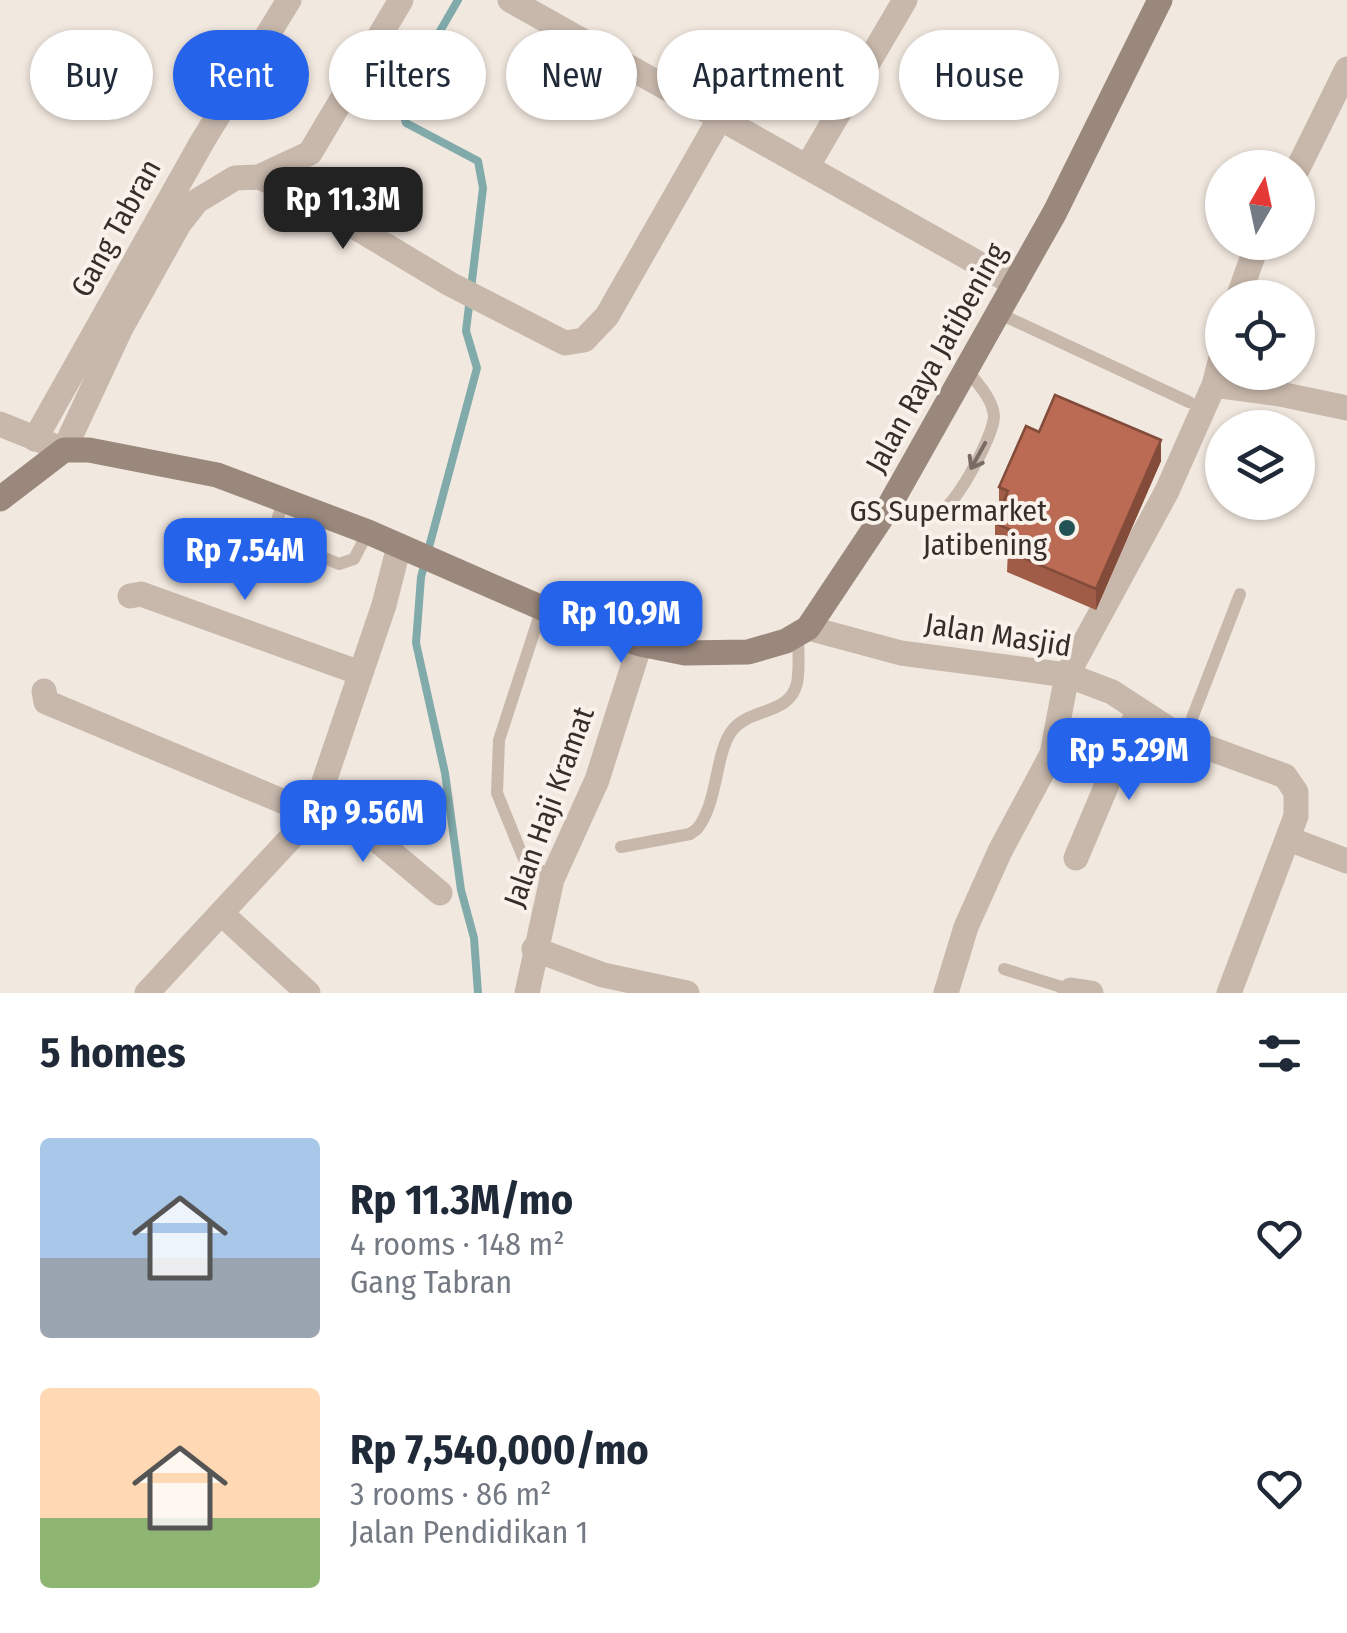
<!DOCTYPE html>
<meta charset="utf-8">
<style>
:root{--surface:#fff;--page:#f2f2f3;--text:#1f2937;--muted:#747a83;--accent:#2563eb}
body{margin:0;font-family:"Fira Sans Condensed",sans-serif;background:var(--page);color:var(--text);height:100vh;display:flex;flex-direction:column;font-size:38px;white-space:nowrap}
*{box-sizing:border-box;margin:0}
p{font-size:32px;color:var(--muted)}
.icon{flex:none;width:55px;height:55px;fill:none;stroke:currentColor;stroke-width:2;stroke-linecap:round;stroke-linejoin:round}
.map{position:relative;height:993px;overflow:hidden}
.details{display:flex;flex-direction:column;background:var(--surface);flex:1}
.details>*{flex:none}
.banner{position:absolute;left:30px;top:30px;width:1288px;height:90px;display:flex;gap:20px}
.needle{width:65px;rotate:9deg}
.controls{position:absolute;left:1205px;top:150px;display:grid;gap:20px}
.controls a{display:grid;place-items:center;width:110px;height:110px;border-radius:50%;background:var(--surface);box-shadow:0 2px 8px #0004;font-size:50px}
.price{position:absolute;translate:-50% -85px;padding:0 22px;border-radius:20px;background:var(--accent);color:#fff;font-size:32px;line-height:65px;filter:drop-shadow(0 2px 5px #0008)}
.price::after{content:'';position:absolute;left:50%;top:60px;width:30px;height:22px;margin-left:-15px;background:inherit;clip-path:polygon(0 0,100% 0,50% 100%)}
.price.selected{background:#222;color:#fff}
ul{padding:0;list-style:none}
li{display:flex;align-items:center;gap:30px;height:250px;padding:0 40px}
li span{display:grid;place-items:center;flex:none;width:280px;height:200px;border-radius:10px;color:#555}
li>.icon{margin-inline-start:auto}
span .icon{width:120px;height:120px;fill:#fffc;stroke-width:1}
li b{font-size:42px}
h2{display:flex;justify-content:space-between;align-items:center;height:120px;padding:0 40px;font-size:42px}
.chip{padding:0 35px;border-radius:45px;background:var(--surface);box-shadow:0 2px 8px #0004;font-size:35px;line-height:90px}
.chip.selected{background:var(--accent);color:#fff}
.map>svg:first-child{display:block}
</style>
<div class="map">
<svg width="1347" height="993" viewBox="0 0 1347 993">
<rect width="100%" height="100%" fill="#f1e8df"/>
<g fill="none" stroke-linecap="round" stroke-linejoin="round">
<path stroke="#81aaab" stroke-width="8" d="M458,0l-59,102 7,21 72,38 5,27 -17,143 11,37 -56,209 -5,66 29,130 16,117 13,48 4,55"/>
<path stroke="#c8b8ac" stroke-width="12" d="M998,313l191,89
M284,499l-6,18 6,24 55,23 15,-5 14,-27
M888,508c16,2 39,10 54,2 16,-8 52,-76 52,-94 -1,-17 -17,-33 -27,-46
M542,608l-43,132 -2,53 26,64 29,22
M1184,739l56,-145
M621,847l69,-13 7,-5c21,-26 18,-74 34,-97 17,-25 59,-16 66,-49 3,-15 1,-33 1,-48
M1004,969l67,21"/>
<path stroke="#c8b8ac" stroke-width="25" d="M510,0l505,284
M807,167l98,-167
M1298,168l49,-99
M259,177l46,20 145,87 115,59 19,-3 23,-24 113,-198
M1238,298l20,-56
M1214,385l66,9 67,14
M35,439l167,-297 87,-142
M64,450l57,-122 58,-104 18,-23 38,-23 24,-1 51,-24 91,-153
M130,596l11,-2 219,79
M808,628l93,25 166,22 45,17 72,47 101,37 11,16v24l-67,177
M44,691l2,11 267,112
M322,794l118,99
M1289,839l58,22
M1076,858l62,-147
M221,913l87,80
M534,949l69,26 84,18
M147,993l166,-179 71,-209 15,-59
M527,993l25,-114 45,-99 43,-136
M946,993l20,-66 34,-76 52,-97 15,-79 100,-184 47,-106 8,-31
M1070,993l1,-3 20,3"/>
<path stroke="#c8b8ac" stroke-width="25" d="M0,424l64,26"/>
<path stroke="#9b887d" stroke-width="25" d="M0,499l64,-49h25l128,25 151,57 174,76 98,36 45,9 63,-1 38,-11 22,-13 80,-120 167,-296 105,-212"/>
</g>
<path fill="#a15c47" d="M1161,461l-65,149 -89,-38 1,-23 -13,-6v-20l6,-14 -2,-1v-21z"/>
<path fill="#834b3a" d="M1161,440v21l-65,149v-21z"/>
<path fill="#bb6b53" stroke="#834b3a" stroke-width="2.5" d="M1055,395l106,45 -65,149 -89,-38 8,-19 -20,-9 13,-32 -9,-4 27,-61 13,6z"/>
<defs><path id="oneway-shaft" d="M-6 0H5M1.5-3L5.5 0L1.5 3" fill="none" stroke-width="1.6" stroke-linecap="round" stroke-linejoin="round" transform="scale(2.5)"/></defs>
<use stroke="#786c64" href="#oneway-shaft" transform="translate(978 456) rotate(119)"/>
<circle fill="#235255" stroke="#f9f2eb" stroke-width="4" cx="1067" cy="528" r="10"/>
<g text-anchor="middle" stroke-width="8" stroke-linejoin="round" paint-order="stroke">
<g font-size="30" fill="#372e2a" stroke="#f9f2eb">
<text transform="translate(116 228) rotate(-61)" y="10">Gang Tabran</text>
<text transform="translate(936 358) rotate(-61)" y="10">Jalan Raya Jatibening</text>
<text transform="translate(998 635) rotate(9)" y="10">Jalan Masjid</text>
<text transform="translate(549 807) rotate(-70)" y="10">Jalan Haji Kramat</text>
</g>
<g font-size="30" fill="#372e2a" stroke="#f9f2eb" text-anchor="end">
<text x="1047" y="521">GS Supermarket<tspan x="1047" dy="34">Jatibening</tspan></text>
</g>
</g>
</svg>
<div class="controls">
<a><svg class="needle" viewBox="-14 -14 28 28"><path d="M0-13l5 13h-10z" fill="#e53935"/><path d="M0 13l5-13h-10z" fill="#747a83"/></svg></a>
<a><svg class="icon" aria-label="locate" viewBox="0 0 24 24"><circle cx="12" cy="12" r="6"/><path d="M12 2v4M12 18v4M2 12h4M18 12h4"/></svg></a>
<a><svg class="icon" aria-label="layers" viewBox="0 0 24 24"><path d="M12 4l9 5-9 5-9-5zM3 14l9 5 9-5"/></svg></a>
</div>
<b class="price selected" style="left:343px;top:252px">Rp 11.3M</b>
<b class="price" style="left:245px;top:603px">Rp 7.54M</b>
<b class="price" style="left:621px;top:666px">Rp 10.9M</b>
<b class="price" style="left:1129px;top:803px">Rp 5.29M</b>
<b class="price" style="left:363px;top:865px">Rp 9.56M</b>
<div class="banner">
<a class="chip">Buy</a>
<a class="chip selected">Rent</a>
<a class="chip">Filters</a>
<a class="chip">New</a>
<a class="chip">Apartment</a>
<a class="chip">House</a>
</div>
</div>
<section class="details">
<h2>5 homes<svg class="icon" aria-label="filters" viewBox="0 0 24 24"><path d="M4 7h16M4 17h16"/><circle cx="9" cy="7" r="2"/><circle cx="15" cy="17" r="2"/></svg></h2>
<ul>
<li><span style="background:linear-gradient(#a9c7e8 60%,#9aa5b1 0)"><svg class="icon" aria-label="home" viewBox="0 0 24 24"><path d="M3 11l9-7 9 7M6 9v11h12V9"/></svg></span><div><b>Rp 11.3M/mo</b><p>4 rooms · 148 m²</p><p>Gang Tabran</p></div><svg class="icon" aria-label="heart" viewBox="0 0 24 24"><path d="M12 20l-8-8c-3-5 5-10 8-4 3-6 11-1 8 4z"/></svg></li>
<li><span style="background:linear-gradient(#ffd9b3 65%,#8fb573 0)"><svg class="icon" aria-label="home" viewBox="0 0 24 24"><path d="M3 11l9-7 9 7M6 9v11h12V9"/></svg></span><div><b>Rp 7,540,000/mo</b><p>3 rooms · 86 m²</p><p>Jalan Pendidikan 1</p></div><svg class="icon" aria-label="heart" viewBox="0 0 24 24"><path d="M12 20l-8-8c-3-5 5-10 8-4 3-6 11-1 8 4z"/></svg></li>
</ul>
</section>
